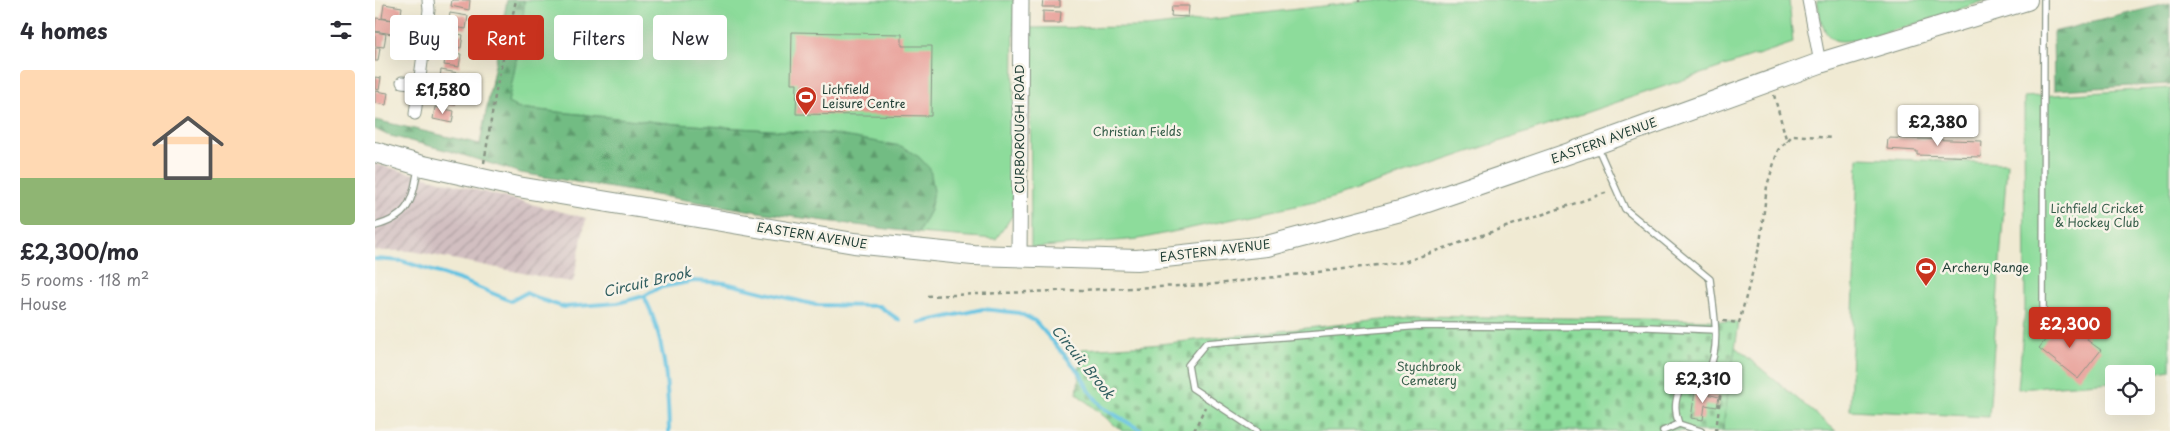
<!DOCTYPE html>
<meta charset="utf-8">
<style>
:root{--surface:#fff;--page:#f7f7f7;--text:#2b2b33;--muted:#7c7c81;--line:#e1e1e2;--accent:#c8321e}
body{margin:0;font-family:"Playpen Sans",sans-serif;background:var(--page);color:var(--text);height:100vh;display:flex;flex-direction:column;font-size:19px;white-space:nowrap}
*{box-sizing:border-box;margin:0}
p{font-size:16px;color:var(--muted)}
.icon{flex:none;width:28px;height:28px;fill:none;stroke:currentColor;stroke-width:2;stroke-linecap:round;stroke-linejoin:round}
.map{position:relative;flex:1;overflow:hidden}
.drawer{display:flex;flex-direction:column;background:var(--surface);width:375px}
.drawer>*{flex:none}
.hud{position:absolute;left:15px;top:15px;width:475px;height:45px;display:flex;gap:10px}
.buttons{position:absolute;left:1730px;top:365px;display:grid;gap:10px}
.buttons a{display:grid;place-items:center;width:50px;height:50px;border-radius:5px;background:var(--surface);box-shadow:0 5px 20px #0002;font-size:25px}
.price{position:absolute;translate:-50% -42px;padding:0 11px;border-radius:5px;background:#fff;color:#222;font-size:16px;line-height:32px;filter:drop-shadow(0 1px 2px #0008)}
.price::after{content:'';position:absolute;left:50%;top:30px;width:15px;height:11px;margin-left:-8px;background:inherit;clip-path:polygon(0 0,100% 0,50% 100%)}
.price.current{background:var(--accent);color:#fff}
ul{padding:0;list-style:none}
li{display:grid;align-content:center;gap:10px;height:265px;padding:0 20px}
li+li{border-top:1px solid var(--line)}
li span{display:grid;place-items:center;height:155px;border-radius:5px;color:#555}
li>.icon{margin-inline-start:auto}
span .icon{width:90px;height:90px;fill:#fffc;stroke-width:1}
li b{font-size:21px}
h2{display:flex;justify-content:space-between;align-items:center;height:60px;padding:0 20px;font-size:21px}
.pill{padding:0 18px;border-radius:5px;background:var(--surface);box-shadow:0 5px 20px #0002;font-size:18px;line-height:45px}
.pill.current{background:var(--accent);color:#fff}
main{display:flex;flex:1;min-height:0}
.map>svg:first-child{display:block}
</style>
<main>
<section class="drawer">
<h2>4 homes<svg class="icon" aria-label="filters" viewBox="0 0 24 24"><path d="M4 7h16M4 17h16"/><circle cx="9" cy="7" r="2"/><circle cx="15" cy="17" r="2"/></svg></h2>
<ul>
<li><span style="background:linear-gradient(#ffd9b3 70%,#8fb573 0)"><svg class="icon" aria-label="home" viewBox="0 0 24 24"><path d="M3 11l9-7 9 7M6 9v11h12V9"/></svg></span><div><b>£2,300/mo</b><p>5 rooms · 118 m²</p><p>House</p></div></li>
</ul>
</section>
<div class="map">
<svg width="1795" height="431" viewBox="0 0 1795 431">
<defs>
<pattern id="industrial-furrows" width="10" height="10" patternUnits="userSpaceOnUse" patternTransform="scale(1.25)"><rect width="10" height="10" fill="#d2bfc1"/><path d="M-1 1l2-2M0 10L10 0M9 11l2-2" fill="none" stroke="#aa9c9e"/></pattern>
<pattern id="forest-firs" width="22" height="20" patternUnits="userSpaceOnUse" patternTransform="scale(1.25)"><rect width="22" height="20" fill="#72bc83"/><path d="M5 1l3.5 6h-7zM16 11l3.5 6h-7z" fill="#5d9a6c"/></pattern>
<pattern id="cemetery-stones" width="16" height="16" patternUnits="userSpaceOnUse" patternTransform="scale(1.25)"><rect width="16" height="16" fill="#8ddc9b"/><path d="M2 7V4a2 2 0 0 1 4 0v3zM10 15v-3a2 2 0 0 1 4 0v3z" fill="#73b47f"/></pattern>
</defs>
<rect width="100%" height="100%" fill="#f7f3e8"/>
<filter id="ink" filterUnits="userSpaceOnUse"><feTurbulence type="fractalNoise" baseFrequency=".02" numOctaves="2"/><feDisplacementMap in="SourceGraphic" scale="10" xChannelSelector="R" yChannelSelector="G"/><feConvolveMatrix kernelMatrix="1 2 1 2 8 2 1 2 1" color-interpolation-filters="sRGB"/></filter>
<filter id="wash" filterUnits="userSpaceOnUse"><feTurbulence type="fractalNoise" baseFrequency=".0096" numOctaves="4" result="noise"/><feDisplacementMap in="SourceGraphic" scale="20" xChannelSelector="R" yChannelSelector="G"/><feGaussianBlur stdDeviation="1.12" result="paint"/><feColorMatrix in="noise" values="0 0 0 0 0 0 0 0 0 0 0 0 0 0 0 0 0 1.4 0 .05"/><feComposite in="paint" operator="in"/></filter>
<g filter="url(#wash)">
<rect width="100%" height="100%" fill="#f0ead3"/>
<path fill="url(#industrial-furrows)" d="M0,164l211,54 -13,65 -161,-32h-37z"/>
<path fill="#8ddc9b" stroke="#568c68" d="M149,0h490l-1,215 -17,24 -78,-6 12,-23 -98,-76 -155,-10 -159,-16 -11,-5 16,-76z
M998,0h416l4,43 -464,156 -190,40 -108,9 -1,-220 117,-1z
M1442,0h170c-25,8 -134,48 -152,40 -14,-5 -15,-27 -18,-40z
M1795,88v282l-24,5 -32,-1v8h-2l-94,7 7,-81 -1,-211z
M1483,158l149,5 -18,254 -139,-7z
M1359,346l102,85h-113z"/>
<path fill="url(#forest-firs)" stroke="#487c5c" d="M132,0h17l-1,27 -15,76 10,5 159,16 155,10 69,12 18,11 11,12 4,22 -4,19 -12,23 -153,-20 -244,-40 -68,-21 -66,-17 -12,-6v-9l105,24z
M1795,3v81l-116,6 -1,-58z"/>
<path fill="url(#cemetery-stones)" stroke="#568c68" d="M1044,316l289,4 31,3 -17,108h-600l-45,-37 5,-45 68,-4z"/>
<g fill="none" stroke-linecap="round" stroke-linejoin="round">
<path stroke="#64c3e2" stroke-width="4" d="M0,259l27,2 61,20 48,20 15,-8 16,7 22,7 54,-4 26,-7 14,-8 36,-7 31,2 91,22 63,1 20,14
M269,296c21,41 24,90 25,135
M544,323l64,-14 36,4 16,8 45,52 8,16 14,18 40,24"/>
</g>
<g id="blocks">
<path fill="#e79892" d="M77,0h18l-1,10 -18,-4z
M668,0h17v7h-18z
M9,4l18,3 -2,14 -18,-3z
M797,6h17l-1,11 -17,-1z
M668,11l18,1 -1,11h-17z
M75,13l18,3 -2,13 -18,-3z
M1,18l18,2 -2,14 -17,-3z
M0,32l11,2 -2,13 -9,-1z
M73,32l15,3 -2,13 -15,-3z
M417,32l110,2v12h30l-1,70 -135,-2 1,-31h-6z
M0,48h5l-2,13h-3z
M71,52l15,2 -2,13 -15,-2z
M66,70l17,3 -2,14 -17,-3z
M0,77l6,1 -2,12 -4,-1z
M63,89l19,4 -2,12 -19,-3z
M0,91l13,2 -2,12 -11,-2z
M60,107l19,4 -2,12 -19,-4z
M1513,138l94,3 -1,16 -64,-2v-4l-30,-2z
M1686,320l15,12 2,-3 11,8 -2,3 14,10 -23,29 -39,-31z
M1320,391l24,6 -2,10 -12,-2 -2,15 -12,-2z"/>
</g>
</g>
<g filter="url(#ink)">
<use href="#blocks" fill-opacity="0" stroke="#889484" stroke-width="1"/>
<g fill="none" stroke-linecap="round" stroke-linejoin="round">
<g stroke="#889484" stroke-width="8">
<path id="lane" d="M1222,146l28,63 85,70c3,29 12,66 -2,93l-24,5c-7,18 -12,29 -5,47l22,7
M0,226c34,-9 37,-24 43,-57
M1668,317l1,-317
M882,431l-65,-43 -4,-23 18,-22 215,-17 227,1 67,3
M1288,431l16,-7"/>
</g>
<g stroke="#889484" stroke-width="13">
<path id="street" d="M1433,0l12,63
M27,82l17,2
M40,114l14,-104 -1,-10"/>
</g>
<g stroke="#889484" stroke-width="17">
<path id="secondary" d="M644,257l2,-257"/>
</g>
<g stroke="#889484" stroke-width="22">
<path id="highway" d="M0,152l44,13 99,22 336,56 119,12 164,5 130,-14 137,-36 192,-66 224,-81 207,-63"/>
</g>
<path stroke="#889484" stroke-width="2.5" stroke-dasharray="4 4" stroke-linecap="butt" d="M984,2v-2
M1399,95l13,47
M109,163l12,-73 20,-90
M552,296l280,-11 197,-23 204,-70
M1348,321l16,2 21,-79 7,-58 11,-36 15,-15 39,3
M819,431l11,-24
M1341,431l5,-41 1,-24"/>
<use href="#lane" stroke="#fff" stroke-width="5.5"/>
<use href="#street" stroke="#fff" stroke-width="11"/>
<use href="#secondary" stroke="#fff" stroke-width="15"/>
<use href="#highway" stroke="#fff" stroke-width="20"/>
</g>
</g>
<defs>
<g id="stadium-pin" transform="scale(1.125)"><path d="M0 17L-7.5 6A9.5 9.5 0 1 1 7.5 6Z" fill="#c8321e" stroke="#f7f3e8"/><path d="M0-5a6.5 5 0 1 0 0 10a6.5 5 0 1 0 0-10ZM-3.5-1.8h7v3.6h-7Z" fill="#fff"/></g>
</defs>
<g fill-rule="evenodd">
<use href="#stadium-pin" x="431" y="97"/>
<use href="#stadium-pin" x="1551" y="268"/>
</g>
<g text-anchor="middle" stroke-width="5" stroke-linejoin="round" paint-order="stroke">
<g font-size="12" fill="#1f3d34" stroke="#f7f3e8" text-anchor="start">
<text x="447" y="94">Lichfield<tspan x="447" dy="14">Leisure Centre</tspan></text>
<text x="1567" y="272">Archery Range</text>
</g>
<g font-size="12" fill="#1f3d34" stroke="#f7f3e8">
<text transform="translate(645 129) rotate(-90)" y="4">CURBOROUGH ROAD</text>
<text transform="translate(1229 141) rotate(-20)" y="4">EASTERN AVENUE</text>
<text transform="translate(437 236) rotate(9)" y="4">EASTERN AVENUE</text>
<text transform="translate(840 251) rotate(-7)" y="4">EASTERN AVENUE</text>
</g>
<g font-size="12" fill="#355d49" stroke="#f7f3e8">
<text x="762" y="136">Christian Fields</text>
<text x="1722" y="213">Lichfield Cricket<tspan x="1722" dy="14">&amp; Hockey Club</tspan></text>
<text x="1054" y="371">Stychbrook<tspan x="1054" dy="14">Cemetery</tspan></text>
</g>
<g font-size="14" font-style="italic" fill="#305e60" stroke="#f7f3e8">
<text transform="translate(272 282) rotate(-13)" y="5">Circuit Brook</text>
<text transform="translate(708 362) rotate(51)" y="5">Circuit Brook</text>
</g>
</g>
</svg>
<div class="buttons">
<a><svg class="icon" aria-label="locate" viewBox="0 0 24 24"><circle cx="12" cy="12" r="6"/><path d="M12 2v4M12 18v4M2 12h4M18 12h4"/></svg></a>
</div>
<b class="price" style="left:68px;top:115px">£1,580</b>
<b class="price" style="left:1563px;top:147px">£2,380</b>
<b class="price current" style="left:1695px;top:349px">£2,300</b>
<b class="price" style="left:1328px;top:404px">£2,310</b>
<div class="hud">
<a class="pill">Buy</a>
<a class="pill current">Rent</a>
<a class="pill">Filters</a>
<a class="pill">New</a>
</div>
</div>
</main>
